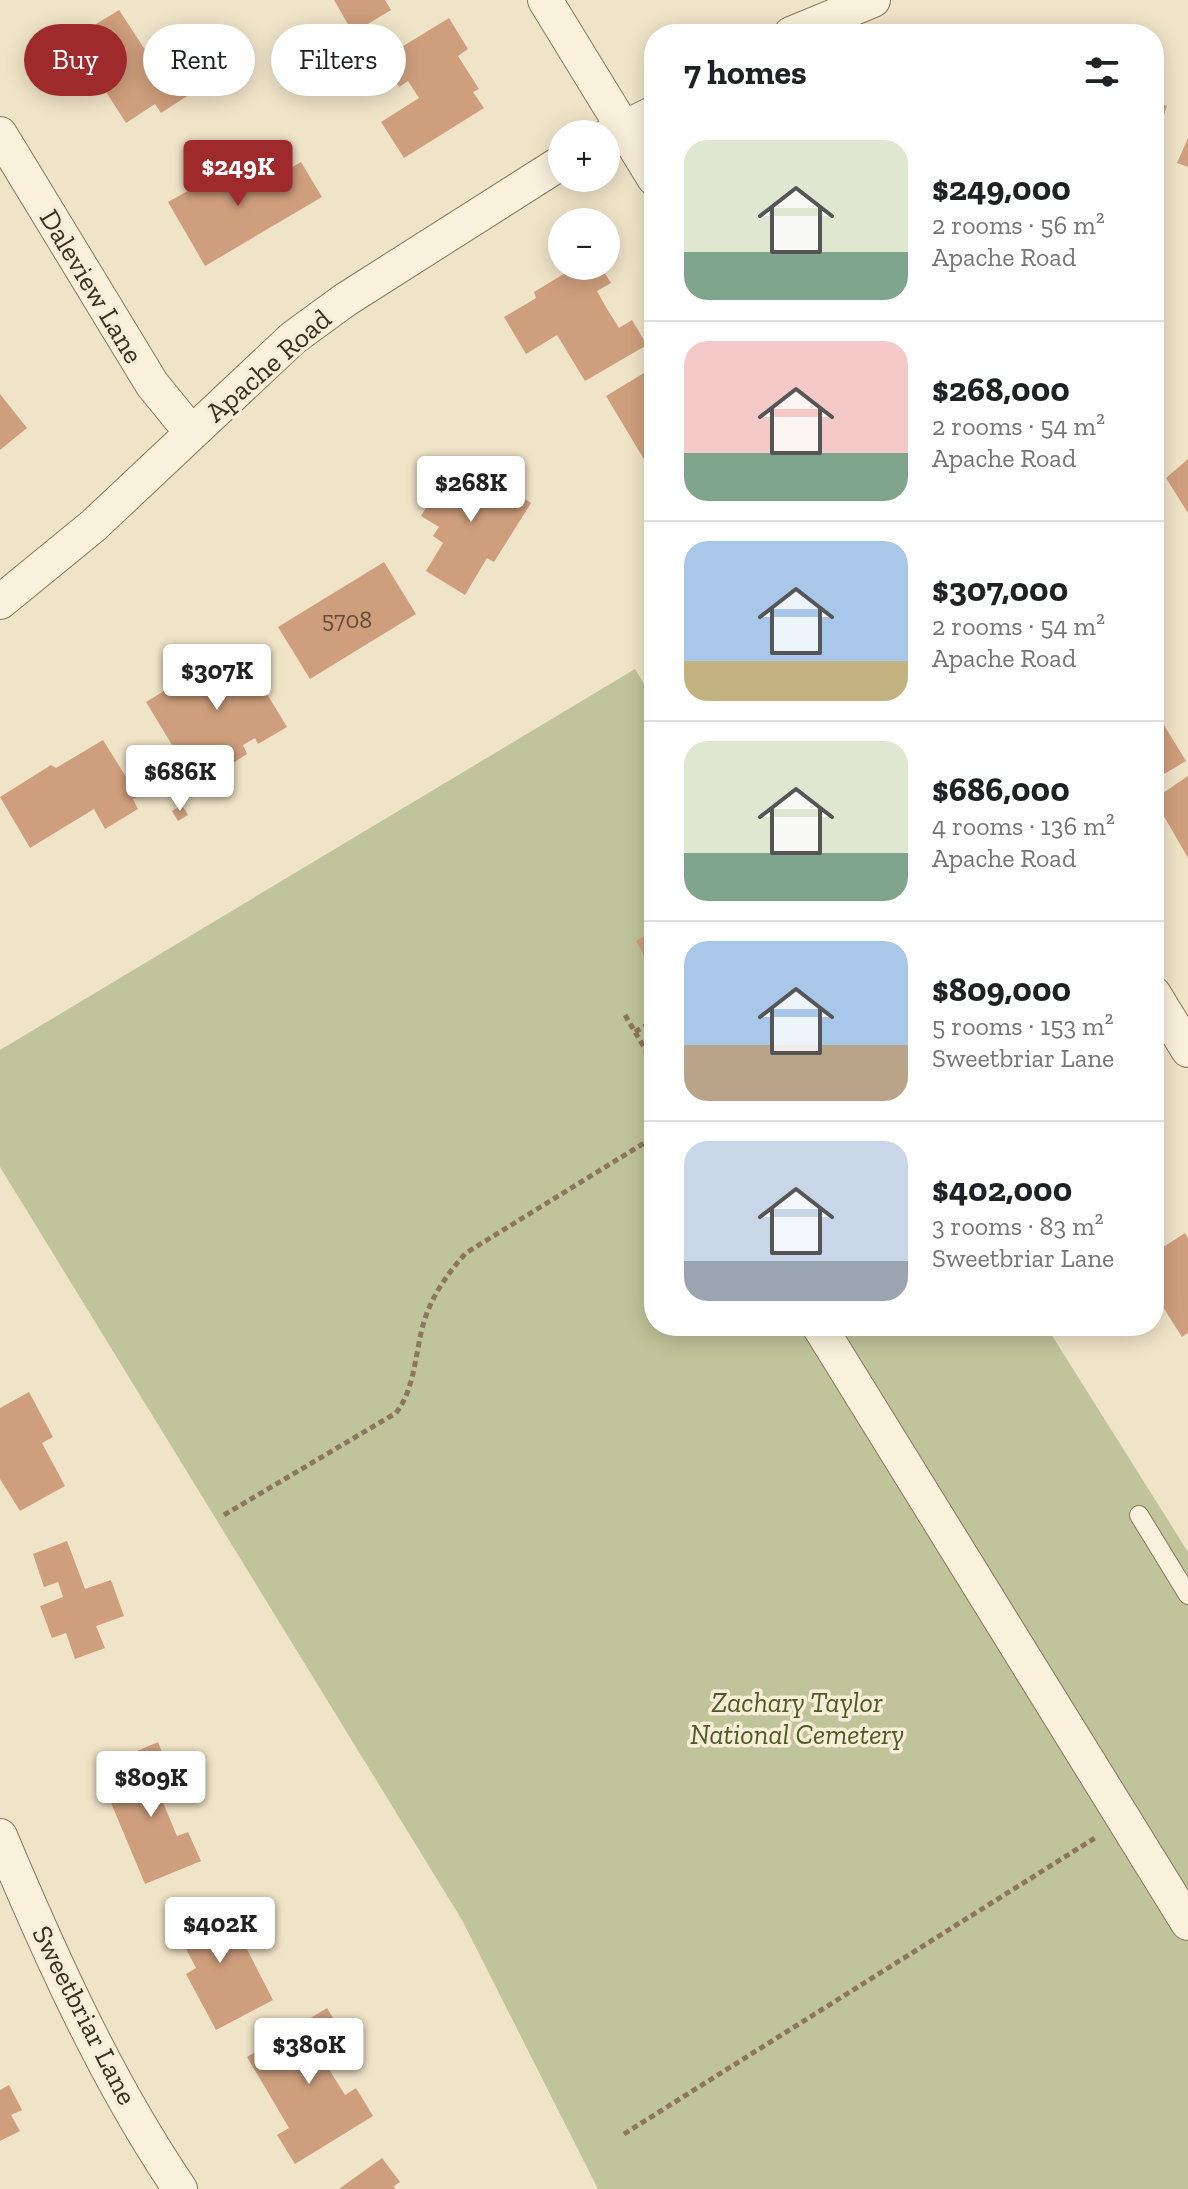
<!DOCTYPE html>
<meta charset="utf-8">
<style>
:root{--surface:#fff;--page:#f2f2f2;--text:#202124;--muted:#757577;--line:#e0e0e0;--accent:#9e2a2b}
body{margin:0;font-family:"Zilla Slab",serif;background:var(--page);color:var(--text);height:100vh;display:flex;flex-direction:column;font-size:30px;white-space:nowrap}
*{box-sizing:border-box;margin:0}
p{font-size:26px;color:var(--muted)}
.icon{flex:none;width:44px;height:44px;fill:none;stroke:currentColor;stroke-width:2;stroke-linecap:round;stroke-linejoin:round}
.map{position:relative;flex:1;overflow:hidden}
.panel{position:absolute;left:644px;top:24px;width:520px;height:1312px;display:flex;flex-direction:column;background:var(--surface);border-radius:32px;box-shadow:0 4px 20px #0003}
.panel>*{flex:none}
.banner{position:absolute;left:24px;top:24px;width:500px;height:72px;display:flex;gap:16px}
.controls{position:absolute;left:548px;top:120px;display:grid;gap:16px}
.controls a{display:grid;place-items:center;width:72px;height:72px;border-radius:50%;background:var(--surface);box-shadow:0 4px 20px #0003;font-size:40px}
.price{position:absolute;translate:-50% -68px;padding:0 18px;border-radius:8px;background:#fff;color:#222;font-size:26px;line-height:52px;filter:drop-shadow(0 2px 4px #0008)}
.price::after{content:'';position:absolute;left:50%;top:48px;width:24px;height:18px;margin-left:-12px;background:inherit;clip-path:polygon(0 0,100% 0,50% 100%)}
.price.selected{background:var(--accent);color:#fff}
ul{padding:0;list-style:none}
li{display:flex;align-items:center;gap:24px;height:200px;padding:0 40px}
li+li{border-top:2px solid var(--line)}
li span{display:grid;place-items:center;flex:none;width:224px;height:160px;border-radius:24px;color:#555}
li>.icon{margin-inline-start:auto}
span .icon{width:96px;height:96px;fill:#fffc;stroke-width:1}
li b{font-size:34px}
h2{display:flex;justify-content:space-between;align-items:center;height:96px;padding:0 40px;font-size:34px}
.chip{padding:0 28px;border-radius:36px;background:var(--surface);box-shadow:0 4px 20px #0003;font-size:28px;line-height:72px}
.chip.selected{background:var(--accent);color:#fff}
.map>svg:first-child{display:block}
</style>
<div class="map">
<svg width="1188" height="2189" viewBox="0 0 1188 2189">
<rect width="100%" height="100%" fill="#f0e4c8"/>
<path fill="#bfc49a" d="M635,669l19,31v626h392l142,226v637h-590l-136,-269 -462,-753v-117z"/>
<path fill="#cf9f7d" d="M334,0h51l6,10 -38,23z
M119,10l38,58 16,-10 22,33 -34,22 -6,-9 -29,19 -54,-84z
M449,18l19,31 -10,7 21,33 -6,3 11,16 -80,50 -23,-36 38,-24 -11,-17 -9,6 -17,-28z
M1154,101l13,5 -13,36z
M1188,138v29l-11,-4z
M219,159l16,27 12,-7 7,11 47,-28 21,35 -117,69 -37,-64 27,-15 -6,-10z
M577,266h23l11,17 -14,8 10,18 12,19 13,-8 15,25 -62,36 -28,-46 -31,19 -22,-37 32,-19 -2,-6z
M654,367v109l-48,-80z
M0,394l27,34 -27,22z
M458,458l73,45 -37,59 -7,-4 -22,37 -39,-24 17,-28 -10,-7 6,-9 -18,-11z
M1188,459v54l-22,-35z
M384,562l32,52 -106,65 -32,-52z
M238,646l49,81 -29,17 -3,-6 -12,7 4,9 -28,18 -10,-18 -23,14 -40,-66z
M1154,709l32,52 -32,19z
M103,740l35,56 -5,3 5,10 -33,20 -11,-20 -64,39 -30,-51 51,-32 5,3z
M1188,776v82l-34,-59z
M182,805l6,10 -10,6 -6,-10z
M654,931v28l-6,4 -12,-22z
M1185,1233l3,5v95l-6,4 -28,-44v-40z
M29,1392l24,45 -11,6 23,43 -45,25 -20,-32v-71z
M67,1541l18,48 26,-9 13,36 -28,10 9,22 -30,11 -9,-26 -14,5 -12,-32 23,-9 -5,-15 -14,5 -11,-33z
M158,1742l12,30 -17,7 24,57 11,-4 13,29 -56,23 -36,-86 27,-11 -13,-30z
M209,1897l15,30 9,-5 40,78 -57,30 -30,-56 10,-6 -26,-50z
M327,2008l22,37 -37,23 3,5 12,-7 18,29 11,-7 17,28 -78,48 -18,-29 12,-7 -42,-71z
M9,2085l13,25 -11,5 9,16 -20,10v-51z
M382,2158l18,24 -6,4 1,3h-56z"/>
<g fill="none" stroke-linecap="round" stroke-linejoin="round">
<g stroke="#8d765c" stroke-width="20">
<path id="lane" d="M1139,1515l49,80"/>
</g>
<g stroke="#8d765c" stroke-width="36">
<path id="street" d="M545,0l109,178
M791,34l82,-34
M0,134l152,250 39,48
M606,137l48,-24
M0,602l93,-76 200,-188 52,-38 217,-138
M1154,994l34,56
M819,1326l369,597
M0,1836c51,121 106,244 180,353"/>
</g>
<path stroke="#8d765c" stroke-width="5" stroke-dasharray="6 4" stroke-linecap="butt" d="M625,1015l29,49
M635,1032l19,-11
M224,1515l172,-102c18,-23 19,-56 26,-84 7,-29 24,-54 44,-76l188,-116
M624,2134l474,-298"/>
<use href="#lane" stroke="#faf1dc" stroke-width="18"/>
<use href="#street" stroke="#faf1dc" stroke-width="34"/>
</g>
<g text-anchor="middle" stroke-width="7" stroke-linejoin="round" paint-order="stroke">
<g font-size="24" fill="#624a37">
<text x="347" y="628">5708</text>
</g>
<g font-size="28" fill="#3d2e20" stroke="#f7eed8">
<text transform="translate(92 286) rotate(59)" y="10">Daleview Lane</text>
<text transform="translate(268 365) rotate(-41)" y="10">Apache Road</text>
<text transform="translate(85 2015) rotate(63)" y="10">Sweetbriar Lane</text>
</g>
<g font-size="28" font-style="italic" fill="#4d5a26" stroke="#f7eed8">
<text x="797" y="1712">Zachary Taylor<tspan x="797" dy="32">National Cemetery</tspan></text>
</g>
</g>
</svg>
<div class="controls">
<a>+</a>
<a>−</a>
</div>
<b class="price selected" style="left:238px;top:208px">$249K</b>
<b class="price" style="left:471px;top:524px">$268K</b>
<b class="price" style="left:217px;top:712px">$307K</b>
<b class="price" style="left:180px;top:813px">$686K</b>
<b class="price" style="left:151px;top:1819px">$809K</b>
<b class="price" style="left:220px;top:1965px">$402K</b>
<b class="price" style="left:309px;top:2086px">$380K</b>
<div class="banner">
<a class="chip selected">Buy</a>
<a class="chip">Rent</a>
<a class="chip">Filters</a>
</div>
<section class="panel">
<h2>7 homes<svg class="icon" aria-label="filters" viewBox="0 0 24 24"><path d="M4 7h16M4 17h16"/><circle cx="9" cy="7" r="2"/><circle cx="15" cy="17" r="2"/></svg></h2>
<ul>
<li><span style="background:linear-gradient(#dfe7d0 70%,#7fa58c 0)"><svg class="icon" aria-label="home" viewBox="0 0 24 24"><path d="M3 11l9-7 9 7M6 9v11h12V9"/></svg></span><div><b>$249,000</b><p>2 rooms · 56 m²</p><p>Apache Road</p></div></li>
<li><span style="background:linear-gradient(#f6c9c9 70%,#7fa58c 0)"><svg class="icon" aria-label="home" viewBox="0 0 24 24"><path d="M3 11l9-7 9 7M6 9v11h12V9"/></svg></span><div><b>$268,000</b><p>2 rooms · 54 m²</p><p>Apache Road</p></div></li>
<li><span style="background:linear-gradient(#a9c7e8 75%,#c2b280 0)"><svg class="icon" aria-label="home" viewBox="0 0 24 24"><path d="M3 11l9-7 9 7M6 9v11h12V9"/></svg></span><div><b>$307,000</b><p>2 rooms · 54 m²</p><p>Apache Road</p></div></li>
<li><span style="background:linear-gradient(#dfe7d0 70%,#7fa58c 0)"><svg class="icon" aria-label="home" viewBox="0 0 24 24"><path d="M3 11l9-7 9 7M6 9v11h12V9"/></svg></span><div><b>$686,000</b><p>4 rooms · 136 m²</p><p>Apache Road</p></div></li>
<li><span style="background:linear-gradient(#a9c7e8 65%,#b9a48a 0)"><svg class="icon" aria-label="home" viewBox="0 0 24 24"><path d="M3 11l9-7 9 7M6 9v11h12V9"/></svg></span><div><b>$809,000</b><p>5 rooms · 153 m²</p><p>Sweetbriar Lane</p></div></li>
<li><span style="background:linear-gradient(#c9d6e8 75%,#9aa5b1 0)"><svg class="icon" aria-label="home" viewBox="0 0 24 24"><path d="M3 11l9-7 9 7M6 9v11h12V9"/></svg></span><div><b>$402,000</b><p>3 rooms · 83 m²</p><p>Sweetbriar Lane</p></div></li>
</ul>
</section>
</div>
